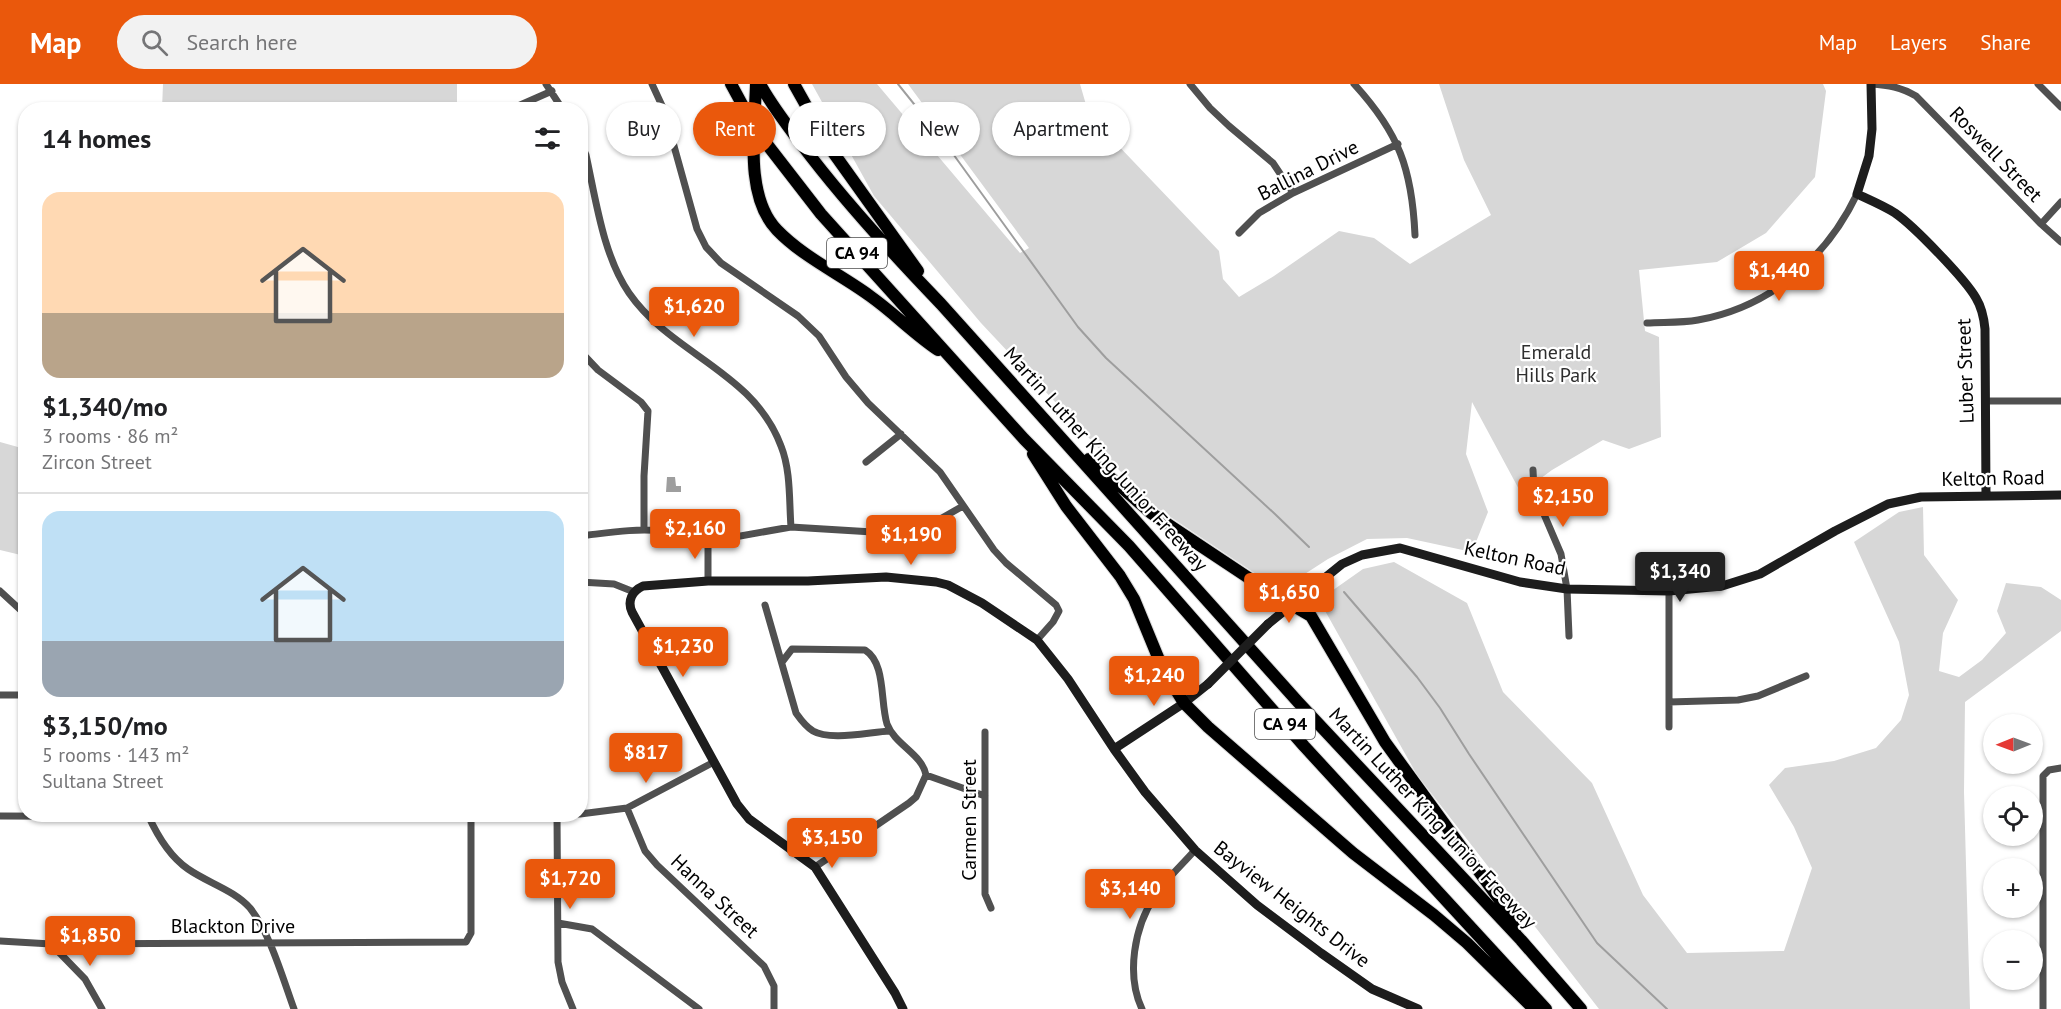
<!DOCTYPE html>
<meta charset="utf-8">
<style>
:root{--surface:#fff;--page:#f2f2f2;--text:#202124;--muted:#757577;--line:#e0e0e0;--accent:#ea580c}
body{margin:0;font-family:"PT Sans",sans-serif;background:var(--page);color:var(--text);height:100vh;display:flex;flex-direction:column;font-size:22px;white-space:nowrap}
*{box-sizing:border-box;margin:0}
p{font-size:20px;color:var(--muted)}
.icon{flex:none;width:33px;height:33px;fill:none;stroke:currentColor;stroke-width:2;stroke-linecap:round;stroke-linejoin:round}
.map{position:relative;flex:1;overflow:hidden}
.side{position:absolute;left:18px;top:18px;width:570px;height:720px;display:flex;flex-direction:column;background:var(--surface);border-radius:24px;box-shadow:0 2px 4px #0004}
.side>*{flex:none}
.banner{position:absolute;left:606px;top:18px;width:570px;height:54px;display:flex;gap:12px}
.needle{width:39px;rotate:269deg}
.buttons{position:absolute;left:1983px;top:630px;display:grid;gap:12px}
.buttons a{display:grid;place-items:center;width:60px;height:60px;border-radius:50%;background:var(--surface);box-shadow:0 2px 4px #0004;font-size:30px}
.price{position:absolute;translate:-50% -51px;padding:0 14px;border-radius:6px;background:var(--accent);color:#fff;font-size:20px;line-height:39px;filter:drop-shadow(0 2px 3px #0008)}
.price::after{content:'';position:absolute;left:50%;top:36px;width:18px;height:14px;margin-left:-9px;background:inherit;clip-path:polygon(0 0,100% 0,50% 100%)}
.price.selected{background:#222;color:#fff}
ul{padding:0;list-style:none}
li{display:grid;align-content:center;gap:12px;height:318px;padding:0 24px}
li+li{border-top:2px solid var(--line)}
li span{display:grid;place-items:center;height:186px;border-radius:18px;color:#555}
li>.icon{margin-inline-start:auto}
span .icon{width:108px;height:108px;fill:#fffc;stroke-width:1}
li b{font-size:26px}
h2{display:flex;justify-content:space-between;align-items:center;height:72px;padding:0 24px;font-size:26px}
.chip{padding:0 21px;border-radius:27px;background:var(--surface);box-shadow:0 2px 4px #0004;font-size:21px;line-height:54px}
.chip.selected{background:var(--accent);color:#fff}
header{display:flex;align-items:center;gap:36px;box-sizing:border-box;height:84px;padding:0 30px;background:var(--accent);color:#fff}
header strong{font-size:28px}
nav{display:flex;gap:33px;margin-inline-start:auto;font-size:21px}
.search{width:420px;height:54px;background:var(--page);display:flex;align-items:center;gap:15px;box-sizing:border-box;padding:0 21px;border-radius:33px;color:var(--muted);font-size:22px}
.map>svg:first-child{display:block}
</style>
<header>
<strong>Map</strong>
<div class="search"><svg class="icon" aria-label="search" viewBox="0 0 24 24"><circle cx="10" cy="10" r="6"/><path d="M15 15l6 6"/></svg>Search here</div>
<nav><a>Map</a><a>Layers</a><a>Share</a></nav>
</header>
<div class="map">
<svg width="2061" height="925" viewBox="0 0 2061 925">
<rect width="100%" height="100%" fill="#fff"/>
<path fill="#d7d7d7" d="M163,0h294v25h-295z
M812,0h65l143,169 9,-5 -121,-164h172l9,31 130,136 4,28 16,18 35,-21 65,-45 35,7 36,26 81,-49 -27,-55 -25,-76h384l3,7 -11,86 -49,56 -49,29 -78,8 6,61 14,6 2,100 -32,12 -26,-9 -51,30 -31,23 -49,-91 -6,52 22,58 -16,40 -65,-14 -40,1 -39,20 -48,31 -129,-86 -170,-181 -107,-127z
M0,358l25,7v107l-25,-6z
M1923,423l1,48 34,45 -15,33 -4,38 20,6 23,-17 24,-27 -9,-22 9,-28 35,4 20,13v31l-96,71 -1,90 6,217h-371l-182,-234 -98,-175 44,-31 31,-7 73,41 36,89 89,91 51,112 44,58 97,-2 28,-83 -18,-41 -25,-42 16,-17 49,-7 42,-13 25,-28 8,-25 -10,-53 -45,-100 45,-30z"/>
<path fill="#9e9e9e" d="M667,393h8l1,9h5v6h-15z"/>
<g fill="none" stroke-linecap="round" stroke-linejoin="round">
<path stroke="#9e9e9e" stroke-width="2" d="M898,0l45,56 135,187 28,31 170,157 33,32
M1344,508l73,85 23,31 29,46 128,189 70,66"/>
<g stroke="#dbdbdb" stroke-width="14">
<path id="highway" d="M731,0l12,22
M756,0c-1,43 -12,112 21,146 26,27 63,44 93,66 24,17 44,38 68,54
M760,0c12,22 27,41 42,61 42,56 90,108 139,159l357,398 223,238 60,69
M794,0l36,64 88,123
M766,59l55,71 203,225 105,107 175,200 242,263
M1033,370l33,52 54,70 14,23 28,68 22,36 24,24 145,126 81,62 33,28 67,66
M1089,375l62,54 119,79 41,24 74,126 122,168 9,18"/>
</g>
<path stroke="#505050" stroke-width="7" d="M546,0l17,26
M652,0l12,26 33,119 9,18 15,16 77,53 21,20 27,41 22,26 72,69 54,78 12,13 50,42 3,6 -6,11 -16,18
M1190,0l20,24 19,18 44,37 20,30
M1354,0c45,49 58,85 61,151
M1871,0c17,1 30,3 45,12l125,128 20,18
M2038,0l23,23
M509,26l43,-19
M580,58l6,13c10,45 17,100 43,138 43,62 124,78 152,153 10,25 8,55 10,81
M2041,140l20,-22
M1239,149l20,-20 34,-20 105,-49
M1647,239c17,-1 34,0 51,-3 72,-13 128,-61 159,-126
M580,267l18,19 43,32 7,9 -4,65v54
M1986,317h75
M866,378l35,-28
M1533,386l1,21 27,63 6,35 2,47
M580,452c27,-3 55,-8 82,-5 19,1 37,9 56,9l73,-13 98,6 14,-1 32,-10 28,-16
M708,497v-41
M580,498l34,2 20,8
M0,507l26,24
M1669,507v136
M765,521l31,108c5,7 9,13 17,18 17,10 56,1 77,0
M782,578l10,-13 73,1c21,13 15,51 22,74 8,21 35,30 39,51l59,21
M0,611h26
M1669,618l69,-2 20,-4 48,-20
M985,648v162l6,14
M627,724l18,43 12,14 107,101 10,20v23
M557,730l1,148 4,20 11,27
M580,730l47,-6 87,-46
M148,731c9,20 21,41 40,54 20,14 46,21 62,39 20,25 33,71 44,101
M0,732l463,2 115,-4
M815,783l94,-64 7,-6 10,-22
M558,839l34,6 107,80
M0,857l51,3 415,-2 5,-9v-115
M51,860l34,35 17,30
M1142,925c-16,-34 -8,-82 13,-113 11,-17 27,-31 40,-46
M2043,925v-233l6,-6 12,-2"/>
<path stroke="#1d1d1d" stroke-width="9" d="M1871,0l1,45 -3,27 -12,38c13,6 27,12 38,19 19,13 70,66 81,85 6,10 8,20 9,31l1,167
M1268,540l74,-60 20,-9 38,-7 120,34 47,7 102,2 53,-5 38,-12 75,-43 53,-27 33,-7 140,-2
M1114,665l70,-46 24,-19
M903,925l-8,-16 -80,-126 -66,-48 -12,-15 -105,-192c-5,-11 0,-21 11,-26l65,-5h100l78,-4 50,5 12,3 34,18 55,37 31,39 46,70 31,43 50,58 62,55 64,48 51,36 46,20"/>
<use href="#highway" stroke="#000" stroke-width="12"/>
<g stroke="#dbdbdb" stroke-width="14" stroke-linecap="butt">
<path id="highway-bridge" d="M743,22l23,37"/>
</g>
<path stroke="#1d1d1d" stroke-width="9" d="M1208,600l60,-60"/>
<use href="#highway-bridge" stroke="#000" stroke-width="12"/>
</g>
<g text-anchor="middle" stroke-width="4.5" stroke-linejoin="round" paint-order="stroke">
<g fill="#fff" stroke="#4c4c4c" stroke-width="1.5">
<rect x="827" y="154" width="60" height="30" rx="4.5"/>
<rect x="1255" y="625" width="60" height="30" rx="4.5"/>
</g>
<g font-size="18" font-weight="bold" fill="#000">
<text x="857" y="175">CA 94</text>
<text x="1285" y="646">CA 94</text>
</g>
<g font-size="20" fill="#000" stroke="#fff">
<text transform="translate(1996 70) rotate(46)" y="7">Roswell Street</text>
<text transform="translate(1308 86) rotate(-27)" y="7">Ballina Drive</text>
<text transform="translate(1965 287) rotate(-92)" y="7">Luber Street</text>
<text transform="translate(1106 375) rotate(48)" y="7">Martin Luther King Junior Freeway</text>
<text transform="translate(1993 394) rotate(-1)" y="7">Kelton Road</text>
<text transform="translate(1515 474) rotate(12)" y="7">Kelton Road</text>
<text transform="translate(1433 734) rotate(47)" y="7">Martin Luther King Junior Freeway</text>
<text transform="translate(969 736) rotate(-90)" y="7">Carmen Street</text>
<text transform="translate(715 812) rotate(43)" y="7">Hanna Street</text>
<text transform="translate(1292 820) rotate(38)" y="7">Bayview Heights Drive</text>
<text x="233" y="849">Blackton Drive</text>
</g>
<g font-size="20" fill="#2e2e2e" stroke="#fff">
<text x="1556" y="275">Emerald<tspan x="1556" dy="23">Hills Park</tspan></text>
</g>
</g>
</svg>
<div class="buttons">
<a><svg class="needle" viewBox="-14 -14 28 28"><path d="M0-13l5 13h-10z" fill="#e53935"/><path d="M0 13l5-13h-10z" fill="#757577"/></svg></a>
<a><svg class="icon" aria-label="locate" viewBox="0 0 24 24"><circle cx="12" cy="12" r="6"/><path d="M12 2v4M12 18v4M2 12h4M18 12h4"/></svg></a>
<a>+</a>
<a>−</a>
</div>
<b class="price" style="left:1779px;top:218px">$1,440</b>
<b class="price" style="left:694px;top:254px">$1,620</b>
<b class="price" style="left:1563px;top:444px">$2,150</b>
<b class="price" style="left:695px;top:476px">$2,160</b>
<b class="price" style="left:911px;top:482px">$1,190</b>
<b class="price selected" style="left:1680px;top:519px">$1,340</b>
<b class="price" style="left:1289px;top:540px">$1,650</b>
<b class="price" style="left:683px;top:594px">$1,230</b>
<b class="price" style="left:1154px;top:623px">$1,240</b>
<b class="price" style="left:646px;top:700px">$817</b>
<b class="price" style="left:832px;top:785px">$3,150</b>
<b class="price" style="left:570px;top:826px">$1,720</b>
<b class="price" style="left:1130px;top:836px">$3,140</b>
<b class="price" style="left:90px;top:883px">$1,850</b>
<div class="banner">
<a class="chip">Buy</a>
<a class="chip selected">Rent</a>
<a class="chip">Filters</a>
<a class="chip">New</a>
<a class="chip">Apartment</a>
</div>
<section class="side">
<h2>14 homes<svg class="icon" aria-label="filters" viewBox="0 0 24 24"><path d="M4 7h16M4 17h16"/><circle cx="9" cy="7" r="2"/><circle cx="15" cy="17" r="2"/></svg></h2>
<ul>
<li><span style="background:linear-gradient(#ffd9b3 65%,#b9a48a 0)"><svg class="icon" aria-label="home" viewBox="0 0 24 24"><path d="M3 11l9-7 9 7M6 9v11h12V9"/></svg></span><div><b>$1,340/mo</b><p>3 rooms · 86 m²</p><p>Zircon Street</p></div></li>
<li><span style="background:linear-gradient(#bfe0f5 70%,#9aa5b1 0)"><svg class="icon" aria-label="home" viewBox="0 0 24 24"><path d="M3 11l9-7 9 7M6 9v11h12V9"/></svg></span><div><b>$3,150/mo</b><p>5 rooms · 143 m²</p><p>Sultana Street</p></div></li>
</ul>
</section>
</div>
